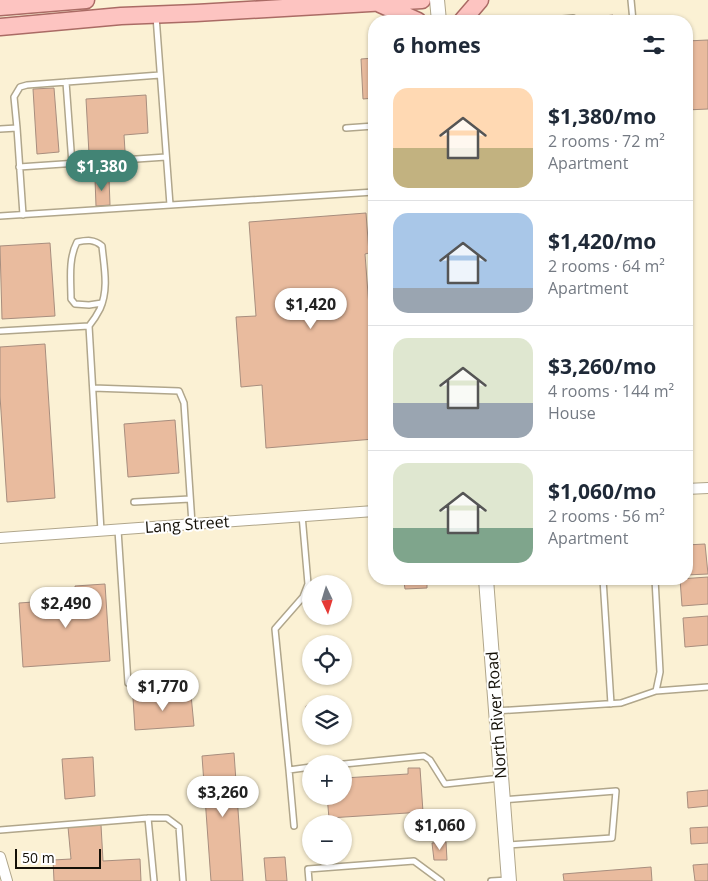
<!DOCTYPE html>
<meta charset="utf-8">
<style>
:root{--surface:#fff;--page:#f6f6f7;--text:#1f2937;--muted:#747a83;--line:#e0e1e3;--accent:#428475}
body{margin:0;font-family:"Open Sans",sans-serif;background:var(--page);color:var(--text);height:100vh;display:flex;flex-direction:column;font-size:19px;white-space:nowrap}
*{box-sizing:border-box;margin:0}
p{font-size:16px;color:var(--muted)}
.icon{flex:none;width:28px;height:28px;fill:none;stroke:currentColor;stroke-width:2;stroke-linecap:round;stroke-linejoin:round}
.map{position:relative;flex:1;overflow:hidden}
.sheet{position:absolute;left:368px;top:15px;width:325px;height:570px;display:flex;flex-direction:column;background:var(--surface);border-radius:20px;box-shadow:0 1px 4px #0004}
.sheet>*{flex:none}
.needle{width:32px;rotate:176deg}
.tools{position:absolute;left:302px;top:575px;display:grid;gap:10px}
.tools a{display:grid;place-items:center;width:50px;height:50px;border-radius:50%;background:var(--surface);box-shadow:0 1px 4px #0004;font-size:25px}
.scale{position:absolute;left:15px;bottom:12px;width:86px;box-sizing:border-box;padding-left:5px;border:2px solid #141007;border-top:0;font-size:14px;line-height:18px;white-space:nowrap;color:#141007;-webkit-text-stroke:4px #fff;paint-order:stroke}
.price{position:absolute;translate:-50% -42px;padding:0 11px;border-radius:18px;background:#fff;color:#222;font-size:16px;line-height:32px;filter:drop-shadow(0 1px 2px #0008)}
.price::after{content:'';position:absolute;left:50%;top:30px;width:15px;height:11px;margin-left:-8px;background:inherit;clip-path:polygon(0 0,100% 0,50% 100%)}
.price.selected{background:var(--accent);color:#fff}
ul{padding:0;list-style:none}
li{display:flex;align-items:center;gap:15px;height:125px;padding:0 25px}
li+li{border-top:1px solid var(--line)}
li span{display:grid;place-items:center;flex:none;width:140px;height:100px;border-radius:15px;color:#555}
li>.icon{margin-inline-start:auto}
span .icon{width:60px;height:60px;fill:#fffc;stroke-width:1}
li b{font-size:21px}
h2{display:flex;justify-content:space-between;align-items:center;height:60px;padding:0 25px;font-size:21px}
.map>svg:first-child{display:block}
</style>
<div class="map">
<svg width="708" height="881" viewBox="0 0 708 881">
<rect width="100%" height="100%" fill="#fbf1d4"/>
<path fill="#e9bb9e" stroke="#a88e7e" d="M613,15v6h-17v-4z
M708,40v69l-22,1v-69z
M374,58v40l-11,1 -2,-40z
M54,88l5,64 -22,2 -4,-65z
M146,95l2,38 -24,2 1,16 -36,3 -3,-55z
M109,178l1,27 -14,1 -1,-27z
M366,213l3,40 -4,1 4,53h5v132l-108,9 -4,-63 -21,2 -5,-70 20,-1 -7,-94z
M50,243l5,73 -53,3 -2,-73z
M45,344l10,154 -48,4 -7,-106v-49z
M175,420l4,53 -51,4 -4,-53z
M705,544l3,30 -22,1v-30z
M708,577v27l-26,2 -2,-27z
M398,579h29v9l-22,1 -1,-7h-5z
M105,584l5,77 -87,6 -4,-64 57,-4 -1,-13z
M708,616v29l-23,2 -2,-29z
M191,695l3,31 -59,4 -2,-32z
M306,706h5v22l-4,1z
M234,753l9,128h-32l-9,-125z
M93,757l2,39 -30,3 -3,-40z
M408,768h12l3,44 -94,6 -2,-22h17v-18l64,-4z
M708,790v16l-20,2 -1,-16z
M101,825l2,36 37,-2 1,22h-87l-1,-21 18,-1 -3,-32z
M708,827v16l-17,1 -1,-16z
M446,842l1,18h-13l-2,-17z
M285,857l2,24h-21l-2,-23z
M708,864v17h-13l-2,-16z
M651,867l1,14h-88l-1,-7z"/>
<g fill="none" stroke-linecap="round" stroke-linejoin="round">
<g stroke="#b0a68b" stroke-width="8">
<path id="lane" d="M631,0l2,21
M156,16l14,189
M541,21l32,-3v3
M66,82l6,82
M17,128l6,87
M346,128l28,-2
M0,129l17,-1 -3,-31 6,-10 7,-2 133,-10
M19,167l147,-10
M0,216l374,-24
M89,326c4,-5 8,-11 11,-17 9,-20 4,-42 2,-63 -8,-7 -15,-6 -25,-4 -9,17 -6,39 -6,57l4,5 14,1 13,-2
M0,331l89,-5 12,205
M93,388l86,3 5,12 8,121
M134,502l56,-3
M302,515l6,69 -5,13 -28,32 14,141 22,-3
M118,530l10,153
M603,579l8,125
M655,579l5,93 -4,19
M496,711l125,-8 35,-12 52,-4
M344,764l80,-8 6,4 15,24 56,-6
M289,770l5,56
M503,800l113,-9 -4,47 -105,7
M148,818l6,63
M0,830l148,-12h19l12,9 4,54
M309,881l-1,-12 106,-8 27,20
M491,881l17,-1"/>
</g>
<g stroke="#b0a68b" stroke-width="12">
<path id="street" d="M686,489l22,-1
M0,538l374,-27
M0,857l7,24"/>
</g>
<g stroke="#b0a68b" stroke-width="16">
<path id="secondary" d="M437,0l2,21
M486,579l23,302"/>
</g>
<g stroke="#aa6b65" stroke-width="19">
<path id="primary" d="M380,4l38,17
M0,7l86,-7
M462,21l18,-21
M0,27l121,-11 75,-3 226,-13"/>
</g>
<use href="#lane" stroke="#fff" stroke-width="5"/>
<use href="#street" stroke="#fff" stroke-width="10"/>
<use href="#secondary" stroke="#fff" stroke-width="14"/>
<use href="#primary" stroke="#fdc4c1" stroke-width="16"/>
</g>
<g text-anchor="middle" stroke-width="4" stroke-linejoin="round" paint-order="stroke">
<g font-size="16" fill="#141007" stroke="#fff">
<text transform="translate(187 524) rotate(-4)" y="6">Lang Street</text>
<text transform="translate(496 715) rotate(-94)" y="6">North River Road</text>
</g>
</g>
</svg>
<div class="tools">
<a><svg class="needle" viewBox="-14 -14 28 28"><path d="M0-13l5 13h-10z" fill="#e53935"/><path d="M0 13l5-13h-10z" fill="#747a83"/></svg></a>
<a><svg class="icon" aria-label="locate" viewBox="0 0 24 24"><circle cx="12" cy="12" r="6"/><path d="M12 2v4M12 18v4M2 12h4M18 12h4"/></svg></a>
<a><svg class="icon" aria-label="layers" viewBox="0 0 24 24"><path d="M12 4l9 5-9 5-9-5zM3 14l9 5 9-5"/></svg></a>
<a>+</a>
<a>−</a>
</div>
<div class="scale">50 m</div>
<b class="price selected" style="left:102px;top:192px">$1,380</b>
<b class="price" style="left:311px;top:330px">$1,420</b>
<b class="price" style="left:66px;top:629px">$2,490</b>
<b class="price" style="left:163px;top:712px">$1,770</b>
<b class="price" style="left:223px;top:818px">$3,260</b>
<b class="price" style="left:440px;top:851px">$1,060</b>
<section class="sheet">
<h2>6 homes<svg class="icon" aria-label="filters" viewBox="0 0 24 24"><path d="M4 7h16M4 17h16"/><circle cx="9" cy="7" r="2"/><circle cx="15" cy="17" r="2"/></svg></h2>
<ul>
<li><span style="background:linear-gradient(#ffd9b3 60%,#c2b280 0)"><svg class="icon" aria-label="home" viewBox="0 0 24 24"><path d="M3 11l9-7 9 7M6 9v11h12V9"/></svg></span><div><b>$1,380/mo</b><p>2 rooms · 72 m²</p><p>Apartment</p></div></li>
<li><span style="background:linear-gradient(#a9c7e8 75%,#9aa5b1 0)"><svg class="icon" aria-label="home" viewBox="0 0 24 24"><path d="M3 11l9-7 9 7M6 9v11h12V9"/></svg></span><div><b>$1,420/mo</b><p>2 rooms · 64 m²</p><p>Apartment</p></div></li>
<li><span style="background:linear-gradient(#dfe7d0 65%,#9aa5b1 0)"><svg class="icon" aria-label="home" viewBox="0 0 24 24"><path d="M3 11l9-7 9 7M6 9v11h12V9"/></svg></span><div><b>$3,260/mo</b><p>4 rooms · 144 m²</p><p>House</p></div></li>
<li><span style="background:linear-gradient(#dfe7d0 65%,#7fa58c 0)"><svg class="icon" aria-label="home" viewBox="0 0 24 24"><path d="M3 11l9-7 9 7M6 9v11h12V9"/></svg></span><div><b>$1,060/mo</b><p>2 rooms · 56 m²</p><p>Apartment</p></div></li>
</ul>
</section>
</div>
